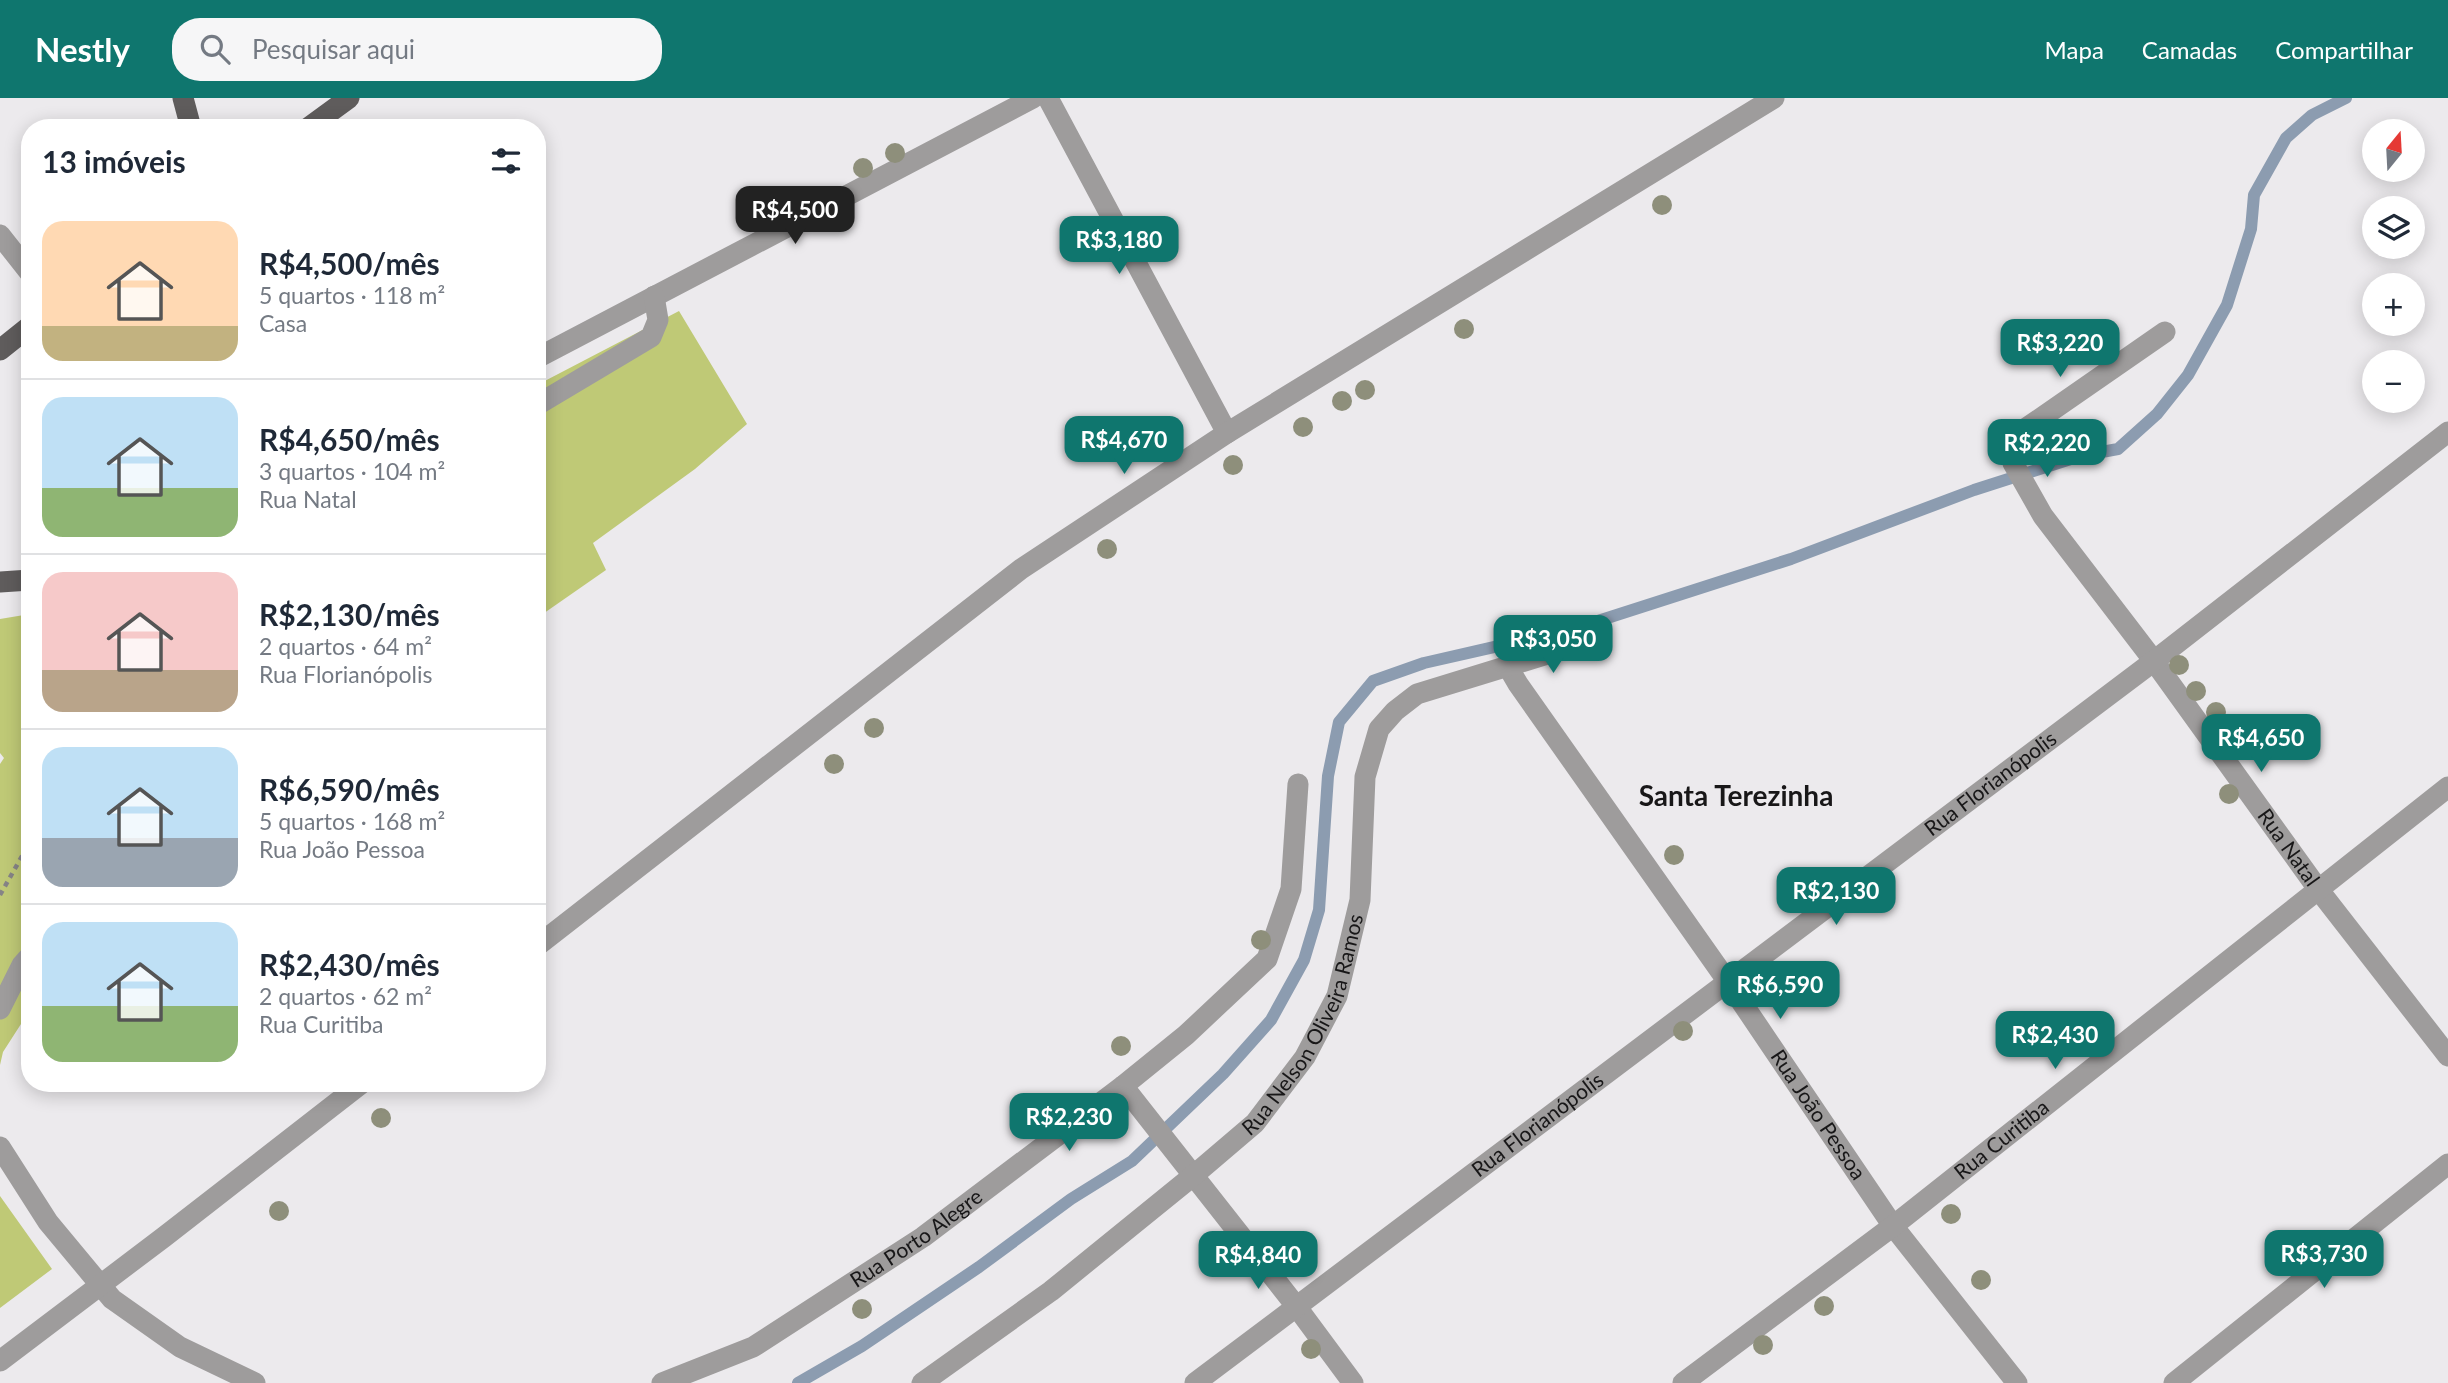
<!DOCTYPE html>
<html lang="pt">
<meta charset="utf-8">
<style>
:root{--surface:#fff;--page:#f6f6f7;--text:#1f2937;--muted:#747a83;--line:#e0e1e3;--accent:#0f766e}
body{margin:0;font-family:Lato,sans-serif;background:var(--page);color:var(--text);height:100vh;display:flex;flex-direction:column;font-size:26px;white-space:nowrap}
*{box-sizing:border-box;margin:0}
p{font-size:23px;color:var(--muted)}
.icon{flex:none;width:38px;height:38px;fill:none;stroke:currentColor;stroke-width:2;stroke-linecap:round;stroke-linejoin:round}
.map{position:relative;flex:1;overflow:hidden}
.panel{position:absolute;left:21px;top:21px;width:525px;height:973px;display:flex;flex-direction:column;background:var(--surface);border-radius:28px;box-shadow:0 4px 18px #0003}
.panel>*{flex:none}
.needle{width:46px;rotate:18deg}
.controls{position:absolute;left:2362px;top:21px;display:grid;gap:14px}
.controls a{display:grid;place-items:center;width:63px;height:63px;border-radius:50%;background:var(--surface);box-shadow:0 4px 18px #0003;font-size:35px}
.price{position:absolute;translate:-50% -60px;padding:0 16px;border-radius:14px;background:var(--accent);color:#fff;font-size:23px;line-height:46px;filter:drop-shadow(0 2px 4px #0008)}
.price::after{content:'';position:absolute;left:50%;top:42px;width:21px;height:16px;margin-left:-10px;background:inherit;clip-path:polygon(0 0,100% 0,50% 100%)}
.price.selected{background:#222;color:#fff}
ul{padding:0;list-style:none}
li{display:flex;align-items:center;gap:21px;height:175px;padding:0 21px}
li+li{border-top:2px solid var(--line)}
li span{display:grid;place-items:center;flex:none;width:196px;height:140px;border-radius:21px;color:#555}
li>.icon{margin-inline-start:auto}
span .icon{width:84px;height:84px;fill:#fffc;stroke-width:1}
li b{font-size:30px}
h2{display:flex;justify-content:space-between;align-items:center;height:84px;padding:0 21px;font-size:30px}
header{display:flex;align-items:center;gap:42px;box-sizing:border-box;height:98px;padding:0 35px;background:var(--accent);color:#fff}
header strong{font-size:33px}
nav{display:flex;gap:38px;margin-inline-start:auto;font-size:24px}
.search{width:490px;height:63px;background:var(--page);display:flex;align-items:center;gap:18px;box-sizing:border-box;padding:0 24px;border-radius:28px;color:var(--muted);font-size:26px}
.map>svg:first-child{display:block}
</style>
<header>
<strong>Nestly</strong>
<div class="search"><svg class="icon" aria-label="search" viewBox="0 0 24 24"><circle cx="10" cy="10" r="6"/><path d="M15 15l6 6"/></svg>Pesquisar aqui</div>
<nav><a>Mapa</a><a>Camadas</a><a>Compartilhar</a></nav>
</header>
<div class="map">
<svg width="2448" height="1285" viewBox="0 0 2448 1285">
<rect width="100%" height="100%" fill="#eceaed"/>
<path fill="#bfc976" d="M679,213l68,113 -52,45 -102,74 13,27 -69,48v-233z
M30,516v396l-27,42 -3,13v-301l4,-6 -4,-5v-134z
M0,1098l52,73 -52,39z"/>
<g fill="none" stroke-linecap="round" stroke-linejoin="round">
<path stroke="#8c9cb0" stroke-width="12" d="M798,1285l64,-37 117,-79 92,-68 61,-38 91,-87 48,-54 33,-60 15,-50 9,-134 11,-54 34,-41 51,-18 149,-34 218,-70 183,-69 106,-34 38,-7 39,-35 31,-39 39,-70 24,-76 3,-34 32,-57 26,-23 34,-17"/>
<path stroke="#868486" stroke-width="4.5" stroke-dasharray="5 5" stroke-linecap="butt" d="M0,797l30,-53"/>
<g stroke="#9e9c9c" stroke-width="21">
<path d="M1048,0l179,335"/>
<path d="M0,137l30,38"/>
<path id="s1" d="M2165,234l-140,97 -10,14 -2,20 30,53 111,145 164,228 130,167"/>
<path d="M537,260l496,-260"/>
<path d="M537,307l114,-68 7,-17 -4,-24"/>
<path id="s2" d="M1512,569l-1,5 7,12 210,298 165,244 124,157"/>
<path d="M537,848l484,-377 206,-136 547,-335"/>
<path d="M0,911l22,-44 8,-9"/>
<path d="M1123,988l173,220 57,77"/>
<path d="M0,1049l48,75 64,77 68,48 75,36"/>
<path d="M0,1263l164,-124 198,-154"/>
<path id="s3" d="M662,1285l91,-36 170,-110 200,-151 63,-51 81,-76 24,-70 7,-105"/>
<path id="s4" d="M922,1285l129,-92 143,-116 61,-52 50,-66 32,-61 23,-96 5,-123 14,-48 16,-18 22,-17 163,-50"/>
<path id="s5" d="M1195,1285l959,-722 294,-229"/>
<path id="s6" d="M1683,1285l210,-157 555,-439"/>
<path d="M2174,1285l274,-219"/>
</g>
<path stroke="#5f5c5c" stroke-width="21" d="M183,0l8,30
M308,30l41,-30
M0,252l30,-24
M0,484l30,-2"/>
</g>
<g fill="#8e8f7b">
<circle cx="895" cy="55" r="10"/>
<circle cx="863" cy="70" r="10"/>
<circle cx="1662" cy="107" r="10"/>
<circle cx="1464" cy="231" r="10"/>
<circle cx="1365" cy="292" r="10"/>
<circle cx="1342" cy="303" r="10"/>
<circle cx="1303" cy="329" r="10"/>
<circle cx="1233" cy="367" r="10"/>
<circle cx="1107" cy="451" r="10"/>
<circle cx="2179" cy="567" r="10"/>
<circle cx="2196" cy="593" r="10"/>
<circle cx="2216" cy="614" r="10"/>
<circle cx="874" cy="630" r="10"/>
<circle cx="2241" cy="644" r="10"/>
<circle cx="834" cy="666" r="10"/>
<circle cx="2229" cy="696" r="10"/>
<circle cx="1674" cy="757" r="10"/>
<circle cx="1261" cy="842" r="10"/>
<circle cx="1683" cy="933" r="10"/>
<circle cx="1121" cy="948" r="10"/>
<circle cx="381" cy="1020" r="10"/>
<circle cx="279" cy="1113" r="10"/>
<circle cx="1951" cy="1116" r="10"/>
<circle cx="1981" cy="1182" r="10"/>
<circle cx="1824" cy="1208" r="10"/>
<circle cx="862" cy="1211" r="10"/>
<circle cx="1763" cy="1247" r="10"/>
<circle cx="1311" cy="1251" r="10"/>
</g>
<g text-anchor="middle" stroke-width="5" stroke-linejoin="round" paint-order="stroke">
<g font-size="21" fill="#181718" stroke="#eceaed">
<text dy="7" stroke="none"><textPath href="#s5" startOffset="996">Rua Florianópolis</textPath></text>
<text dy="7" stroke="none"><textPath href="#s1" startOffset="681">Rua Natal</textPath></text>
<text dy="7" stroke="none"><textPath href="#s4" startOffset="534">Rua Nelson Oliveira Ramos</textPath></text>
<text dy="7" stroke="none"><textPath href="#s2" startOffset="544">Rua João Pessoa</textPath></text>
<text dy="7" stroke="none"><textPath href="#s5" startOffset="429">Rua Florianópolis</textPath></text>
<text dy="7" stroke="none"><textPath href="#s6" startOffset="401">Rua Curitiba</textPath></text>
<text dy="7" stroke="none"><textPath href="#s3" startOffset="294">Rua Porto Alegre</textPath></text>
</g>
<g font-size="28" font-weight="bold" fill="#181718" stroke="#eceaed">
<text x="1736" y="708">Santa Terezinha</text>
</g>
</g>
</svg>
<div class="controls">
<a><svg class="needle" viewBox="-14 -14 28 28"><path d="M0-13l5 13h-10z" fill="#e53935"/><path d="M0 13l5-13h-10z" fill="#747a83"/></svg></a>
<a><svg class="icon" aria-label="layers" viewBox="0 0 24 24"><path d="M12 4l9 5-9 5-9-5zM3 14l9 5 9-5"/></svg></a>
<a>+</a>
<a>−</a>
</div>
<b class="price selected" style="left:795px;top:148px">R$4,500</b>
<b class="price" style="left:1119px;top:178px">R$3,180</b>
<b class="price" style="left:2060px;top:281px">R$3,220</b>
<b class="price" style="left:1124px;top:378px">R$4,670</b>
<b class="price" style="left:2047px;top:381px">R$2,220</b>
<b class="price" style="left:1553px;top:577px">R$3,050</b>
<b class="price" style="left:2261px;top:676px">R$4,650</b>
<b class="price" style="left:1836px;top:829px">R$2,130</b>
<b class="price" style="left:1780px;top:923px">R$6,590</b>
<b class="price" style="left:2055px;top:973px">R$2,430</b>
<b class="price" style="left:1069px;top:1055px">R$2,230</b>
<b class="price" style="left:2324px;top:1192px">R$3,730</b>
<b class="price" style="left:1258px;top:1193px">R$4,840</b>
<section class="panel">
<h2>13 imóveis<svg class="icon" aria-label="filters" viewBox="0 0 24 24"><path d="M4 7h16M4 17h16"/><circle cx="9" cy="7" r="2"/><circle cx="15" cy="17" r="2"/></svg></h2>
<ul>
<li><span style="background:linear-gradient(#ffd9b3 75%,#c2b280 0)"><svg class="icon" aria-label="home" viewBox="0 0 24 24"><path d="M3 11l9-7 9 7M6 9v11h12V9"/></svg></span><div><b>R$4,500/mês</b><p>5 quartos · 118 m²</p><p>Casa</p></div></li>
<li><span style="background:linear-gradient(#bfe0f5 65%,#8fb573 0)"><svg class="icon" aria-label="home" viewBox="0 0 24 24"><path d="M3 11l9-7 9 7M6 9v11h12V9"/></svg></span><div><b>R$4,650/mês</b><p>3 quartos · 104 m²</p><p>Rua Natal</p></div></li>
<li><span style="background:linear-gradient(#f6c9c9 70%,#b9a48a 0)"><svg class="icon" aria-label="home" viewBox="0 0 24 24"><path d="M3 11l9-7 9 7M6 9v11h12V9"/></svg></span><div><b>R$2,130/mês</b><p>2 quartos · 64 m²</p><p>Rua Florianópolis</p></div></li>
<li><span style="background:linear-gradient(#bfe0f5 65%,#9aa5b1 0)"><svg class="icon" aria-label="home" viewBox="0 0 24 24"><path d="M3 11l9-7 9 7M6 9v11h12V9"/></svg></span><div><b>R$6,590/mês</b><p>5 quartos · 168 m²</p><p>Rua João Pessoa</p></div></li>
<li><span style="background:linear-gradient(#bfe0f5 60%,#8fb573 0)"><svg class="icon" aria-label="home" viewBox="0 0 24 24"><path d="M3 11l9-7 9 7M6 9v11h12V9"/></svg></span><div><b>R$2,430/mês</b><p>2 quartos · 62 m²</p><p>Rua Curitiba</p></div></li>
</ul>
</section>
</div>
